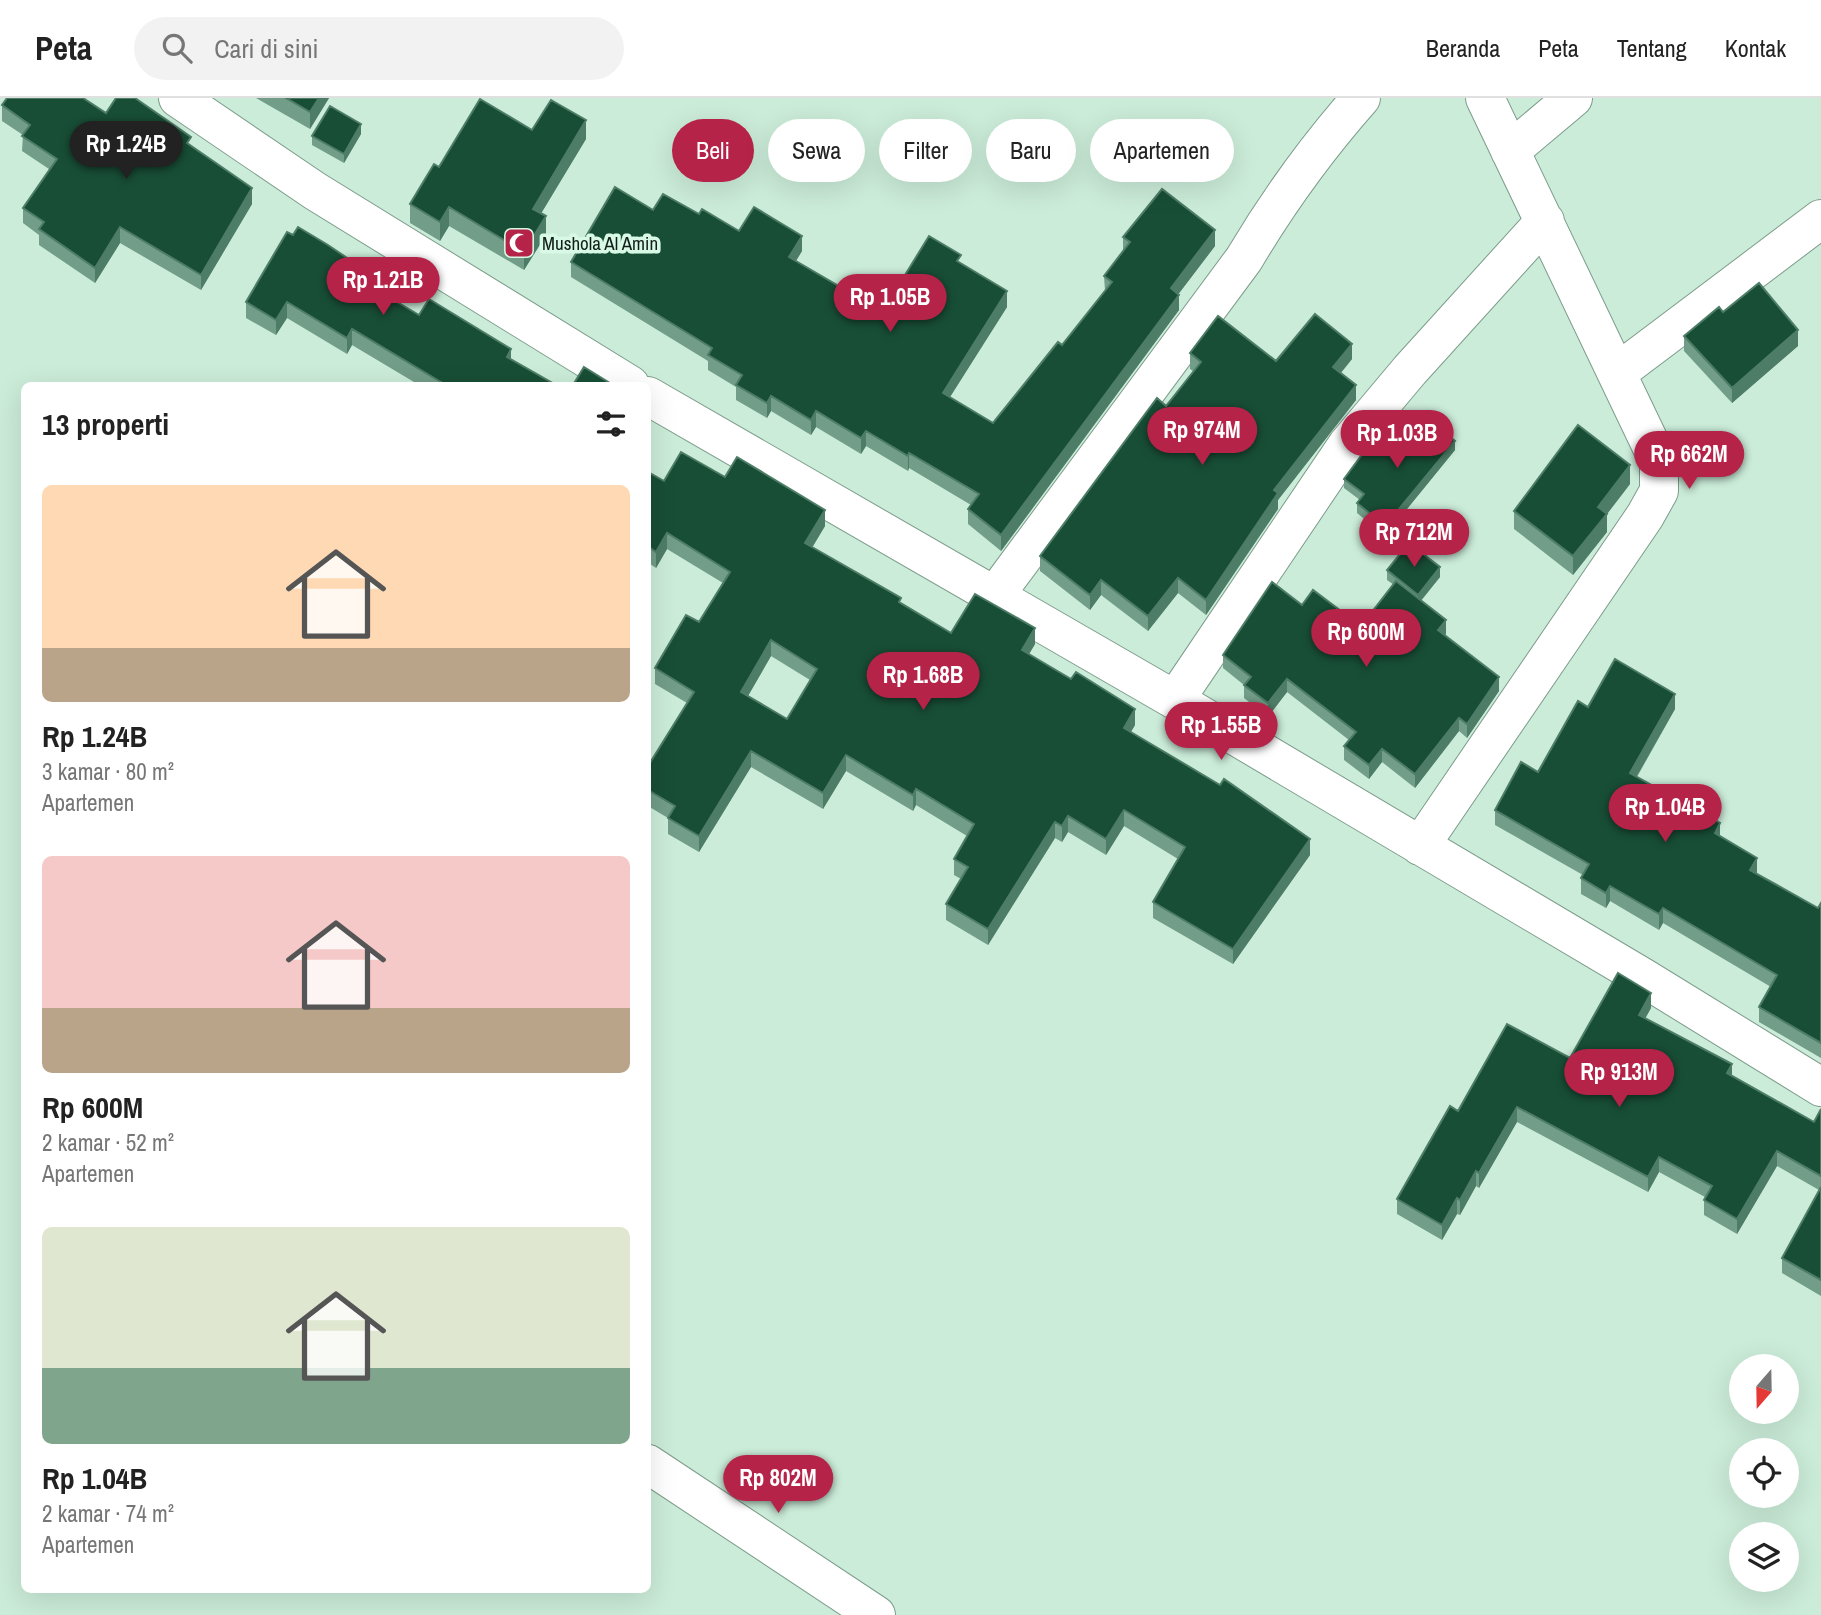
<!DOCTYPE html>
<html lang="id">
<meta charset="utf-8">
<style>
:root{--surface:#fff;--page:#f2f2f2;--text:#222;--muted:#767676;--line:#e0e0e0;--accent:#b52348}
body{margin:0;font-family:"Archivo Narrow",sans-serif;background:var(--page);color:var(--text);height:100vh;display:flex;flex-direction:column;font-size:26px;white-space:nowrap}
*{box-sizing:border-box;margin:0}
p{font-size:23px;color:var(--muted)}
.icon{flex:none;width:38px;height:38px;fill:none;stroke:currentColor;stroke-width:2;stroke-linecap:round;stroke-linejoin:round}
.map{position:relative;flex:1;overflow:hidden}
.details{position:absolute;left:21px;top:284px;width:630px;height:1211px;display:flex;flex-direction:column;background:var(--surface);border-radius:10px;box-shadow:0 7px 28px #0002}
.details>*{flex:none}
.banner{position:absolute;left:672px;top:21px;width:665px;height:63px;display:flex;gap:14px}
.needle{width:46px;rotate:200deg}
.buttons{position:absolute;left:1729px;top:1256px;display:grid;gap:14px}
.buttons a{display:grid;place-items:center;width:70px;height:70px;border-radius:50%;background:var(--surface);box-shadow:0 7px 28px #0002;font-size:35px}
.price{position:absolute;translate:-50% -60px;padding:0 16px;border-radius:24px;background:var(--accent);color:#fff;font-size:23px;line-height:46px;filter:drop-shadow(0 2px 4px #0008)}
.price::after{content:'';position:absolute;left:50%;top:42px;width:21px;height:16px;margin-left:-10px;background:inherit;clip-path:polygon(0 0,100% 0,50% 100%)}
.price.on{background:#222;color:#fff}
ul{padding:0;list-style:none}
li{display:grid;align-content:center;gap:14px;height:371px;padding:0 21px}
li span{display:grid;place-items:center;height:217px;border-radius:10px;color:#555}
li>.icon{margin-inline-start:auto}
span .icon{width:126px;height:126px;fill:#fffc;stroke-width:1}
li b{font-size:30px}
h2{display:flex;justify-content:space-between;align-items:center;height:84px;padding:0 21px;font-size:30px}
.tag{padding:0 24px;border-radius:32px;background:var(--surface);box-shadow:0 7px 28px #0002;font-size:24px;line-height:63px}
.tag.on{background:var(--accent);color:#fff}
header{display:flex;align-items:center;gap:42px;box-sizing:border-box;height:98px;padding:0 35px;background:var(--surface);border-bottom:2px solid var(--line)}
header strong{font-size:33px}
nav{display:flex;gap:38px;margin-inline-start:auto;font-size:24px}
.search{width:490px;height:63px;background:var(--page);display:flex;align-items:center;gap:18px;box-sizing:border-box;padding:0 24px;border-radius:38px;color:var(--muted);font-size:26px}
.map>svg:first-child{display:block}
</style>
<header>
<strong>Peta</strong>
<div class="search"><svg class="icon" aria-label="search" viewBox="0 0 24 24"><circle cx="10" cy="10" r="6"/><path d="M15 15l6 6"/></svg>Cari di sini</div>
<nav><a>Beranda</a><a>Peta</a><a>Tentang</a><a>Kontak</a></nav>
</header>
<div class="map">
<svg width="1821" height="1517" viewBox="0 0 1821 1517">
<rect width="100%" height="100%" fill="#cbecd9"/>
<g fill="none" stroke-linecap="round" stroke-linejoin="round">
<g stroke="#7d9c8b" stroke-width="40">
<path id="minor" d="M178,0l137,93 315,194
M1510,53l63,-53
M1618,274l203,-153
M648,298l527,304 469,278 177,109
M993,500l251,-339c35,-59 72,-110 117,-161
M1175,602l172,-255 63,-75 135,-149
M1420,748l225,-330 14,-25v-29l-174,-364
M648,1366l228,151"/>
</g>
<use href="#minor" stroke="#fff" stroke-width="38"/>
</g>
<path fill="#729d88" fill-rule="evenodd" d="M256,0h73l-19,31z
M2,7l104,8 85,33 61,58 -51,86 -81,-47 -25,40 -56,-38v-10l-16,-12v-15l26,-39 -27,-18 1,-16 -21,-14z
M532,32l54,9 -45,74 5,22 -22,35 -75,-44 -9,15 -30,-18v-19l29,-37z
M361,36l-17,29 -32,-18v-9z
M653,112l46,4 40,17 63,20 -6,10 48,28 42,17 75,-43 46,44 -57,90 43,26 69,-78 43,-54 -1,-15 19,-25v-14l92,9 -37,48 1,16 -178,241 -33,-27v-15l3,-4 -62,-37 -1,3 -42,-25 -5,8 -45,-27 -5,8 -40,-24 -4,7 -31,-18v-13l-28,-17v-9l-137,-84v-15z
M293,137l63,43 63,37 92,44 45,26h-137l-67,-40 -5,9 -60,-36 -11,17 -30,-17v-16z
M1723,214l75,34 -66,57 -48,-52v-15z
M1190,255l86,8 76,-2 -11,14 15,27 -78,100v9l-72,106 -28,-22 -30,38 -47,-36 -11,15 -50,-39v-15l126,-150 27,-35 -3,-2z
M1407,345l48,7 -70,86 -28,-23v-10l3,-3 -16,-12v-9z
M648,374l16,9 61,-4 100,49 -13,22 139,85 84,11 -6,10 106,71 -4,7 179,123 -77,109 -80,-46v-16l25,-43 -54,-33 -18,29 -38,-23 -6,10 -7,-4 -67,107 -42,-25v-16l15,-25 -7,-4v-16l13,-23 -51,-31 -3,6 -67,-40 -23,38 -72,-42 -52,85 -31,-18v-16l-20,-12v-40l39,-63 -32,-19v-16l44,-46 24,-39 -56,-34 -11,19 -6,-4zM771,558l39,24 -23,39 -39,-23z
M1630,386l-23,30v18l-34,43 -59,-46v-18z
M1387,472l53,7 -19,24 25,33 -2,2 55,55 -32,47 -8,-7 -44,57 -33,-26 -13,17 -25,-19v-14l5,-6 -62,-48 -19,25 -24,-19v-13l-21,-17v-13l79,-50 59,21 33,-41 -7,-5z
M1588,609l87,2 -38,68 83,59 37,37v1l61,34 3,-5v155l-62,-36v-15l12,-20 -108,-64 -4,7 -49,-29 -4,7 -25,-14v-16l2,-3 -88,-50v-15l43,-38z
M1651,910l-6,10 87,57 82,47 7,-13v187l-39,-23v-15l37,-68 -42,-24 -40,68 -33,-19v-15l1,-3 -46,-25 -11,20 -131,-70 -38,66 -3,-2 -16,29 -3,-1 -15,26 -45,-26v-15l61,-88 112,-53z"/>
<path fill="#4e7d67" d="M319,0h10l-19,31v-17z
M586,22v19l-53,88v-18z
M361,26v10l-17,29v-9z
M252,90v16l-51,86v-15z
M449,109v19l-9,15v-19z
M546,118v19l-22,35v-18z
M120,129v16l-25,40v-15z
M1215,132v16l-44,58v-16z
M802,138v15l-13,21v-15z
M356,166v16l-6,-6z
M1007,193v16l-64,101v-15z
M1179,197v15l-178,241v-16z
M287,204v16l-11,17v-15z
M352,231v16l-5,9v-16z
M1798,232v16l-66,57v-15z
M1352,246v15l-19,23v-15z
M511,251v16l-4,-8z
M1356,287v15l-78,100v9l-72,106v-15l68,-110z
M771,298v15l-4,7v-15z
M816,313v16l-5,8v-15z
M866,333v15l-5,8v-16z
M1455,343v9l-70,86v-10z
M909,355v15l-1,3v-15z
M1630,367v19l-23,30v18l-34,43v-19l25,-49z
M825,412v16l-20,33v-16z
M667,435v16l-11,19v-16z
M650,450v16l-2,3v-16z
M1440,469v10l-22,27v-9z
M1178,480v15l-30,38v-15z
M1101,482v15l-11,15v-15z
M1446,522v14l-8,10v-14z
M1035,530v16l-13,22v-16z
M771,542v16l-30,52v-16z
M1499,579v14l-32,47v-14z
M1287,581v13l-19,25v-14z
M1675,596v15l-45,79v-15z
M1135,611v16l-11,18v-15z
M1459,620v13l-44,57v-14z
M1382,651v13l-13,17v-14z
M751,653v16l-52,85v-16z
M846,657v16l-23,38v-16z
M916,691v16l-3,6v-16z
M1124,712v16l-18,29v-16z
M1068,718v16l-6,10v-16z
M1055,724v16l-67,107v-16z
M1720,725v15l-5,-5z
M1310,741v16l-77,109v-15z
M1757,760v15l-7,12v-15z
M1610,788v15l-4,7v-15z
M1663,810v15l-4,7v-16z
M1651,895v15l-12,22v-15z
M1732,966v15l-5,-6z
M1517,1009v15l-38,66v-15z
M1777,1053v15l-40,68v-15z
M1659,1059v15l-11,20v-15z
M1476,1073v15l-16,29v-15z
M1457,1100v16l-15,26v-15z"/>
<path fill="#184e36" stroke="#4e7d67" stroke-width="2" fill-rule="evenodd" d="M7,0h76l23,15 10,-15h19l56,39 -4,6 65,45 -51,87 -81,-48 -25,41 -56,-39 5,-7 -21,-14 34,-49 -35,-23 8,-11 -28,-20z
M286,0h33l-9,14z
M480,1l52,31 19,-30 35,20 -53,89 13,7 -22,36 -75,-45 -9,15 -30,-18 24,-40 5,3z
M330,8l31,18 -17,30 -32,-18z
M615,89l38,23 10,-16 36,20 3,-5 37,22 15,-24 48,29 -13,21 55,32 3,-6 39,23 43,-70 32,19 -4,6 50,30 -64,102 50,30 65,-81 4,3 50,-63 -8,-6 26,-34 -7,-5 39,-48 53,41 -44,58 8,7 -178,240 -33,-26 11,-15 -70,-41 -1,3 -42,-25 -5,7 -45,-27 -5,9 -40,-24 -4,7 -31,-18 6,-10 -34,-20 4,-7 -141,-86z
M298,129l30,18 28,19 -6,10 69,41 10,-16 82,50 -4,8 49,28h-110l-94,-56 -5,9 -60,-36 -11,18 -30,-18 41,-70 6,3z
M1759,185l39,47 -66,58 -48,-52 35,-29 4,5z
M1315,216l37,30 -19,23 23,18 -82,105 4,3 -72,107 -28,-22 -30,38 -47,-36 -11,15 -50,-39 117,-158 9,8 35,-44 -11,-9 28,-37 58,45z
M584,269l29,18h-40z
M1427,320l28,23 -70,85 -28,-23 7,-9 -20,-15 31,-42 19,14 9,-11 4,3z
M1578,327l52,40 -32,42 9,7 -34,42 -59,-45z
M681,354l44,25 12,-20 88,53 -20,33 96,55 -2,4 52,31 24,-39 60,34 -13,22 49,29 5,-7 59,37 -11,19 96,57 4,-6 86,60 -77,110 -80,-47 32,-55 -61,-37 -18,29 -38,-23 -6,10 -7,-4 -67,107 -42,-25 22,-37 -14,-8 20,-35 -58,-35 -3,6 -67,-40 -23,38 -72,-42 -52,85 -31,-18 7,-12 -27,-16v-24l46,-74 -39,-24 31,-53 13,7 31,-50 -63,-39 -11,19 -6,-4 -2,3v-79l16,9zM771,542l46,29 -30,50 -46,-27z
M1409,445l31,24 -22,28 -31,-25z
M1396,483l50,39 -8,10 61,47 -32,47 -8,-6 -44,56 -33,-25 -13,16 -25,-19 12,-14 -69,-53 -19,24 -24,-18 7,-8 -28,-22 49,-73 30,23 11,-15 48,36z
M1615,561l60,35 -45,79 90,50 -5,10 42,25 -7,12 68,38 3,-5v140l-62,-36 18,-32 -114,-67 -4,6 -49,-28 -4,7 -25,-15 8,-14 -94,-54 26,-48 17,10 40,-71 10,6z
M1618,875l33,20 -12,22 93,49 -5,9 87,49 7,-13v67l-44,-25 -40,68 -33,-19 8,-14 -53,-29 -11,20 -131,-70 -38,66 -3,-2 -16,29 -3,-2 -15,27 -45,-26 53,-93 8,5 49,-87 63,34z
M1821,1089v93l-39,-22z"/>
<defs>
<g id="mosque-square" transform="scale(1.575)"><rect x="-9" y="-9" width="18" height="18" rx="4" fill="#b52348" stroke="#d8f9e6"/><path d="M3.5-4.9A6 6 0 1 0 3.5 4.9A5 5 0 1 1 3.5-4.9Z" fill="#fff"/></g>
</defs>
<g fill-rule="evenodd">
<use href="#mosque-square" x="519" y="145"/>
</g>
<g text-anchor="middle" stroke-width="7" stroke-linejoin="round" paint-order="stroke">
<g font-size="19" fill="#121f18" stroke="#d8f9e6" text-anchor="start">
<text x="542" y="152">Mushola Al Amin</text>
</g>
</g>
</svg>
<div class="buttons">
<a><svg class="needle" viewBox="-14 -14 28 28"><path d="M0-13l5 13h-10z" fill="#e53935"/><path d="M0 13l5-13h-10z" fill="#767676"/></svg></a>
<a><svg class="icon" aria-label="locate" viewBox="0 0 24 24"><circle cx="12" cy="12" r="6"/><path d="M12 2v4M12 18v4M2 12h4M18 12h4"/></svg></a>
<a><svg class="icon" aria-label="layers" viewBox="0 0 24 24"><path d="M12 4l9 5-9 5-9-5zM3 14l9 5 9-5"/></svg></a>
</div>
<b class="price on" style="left:126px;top:83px">Rp 1.24B</b>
<b class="price" style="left:383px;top:219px">Rp 1.21B</b>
<b class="price" style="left:890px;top:236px">Rp 1.05B</b>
<b class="price" style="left:1202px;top:369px">Rp 974M</b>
<b class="price" style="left:1397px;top:372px">Rp 1.03B</b>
<b class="price" style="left:1689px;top:393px">Rp 662M</b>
<b class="price" style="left:1414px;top:471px">Rp 712M</b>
<b class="price" style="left:1366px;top:571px">Rp 600M</b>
<b class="price" style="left:923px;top:614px">Rp 1.68B</b>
<b class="price" style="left:1221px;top:664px">Rp 1.55B</b>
<b class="price" style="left:1665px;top:746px">Rp 1.04B</b>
<b class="price" style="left:1619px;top:1011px">Rp 913M</b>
<b class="price" style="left:778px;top:1417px">Rp 802M</b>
<div class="banner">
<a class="tag on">Beli</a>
<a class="tag">Sewa</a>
<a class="tag">Filter</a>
<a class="tag">Baru</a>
<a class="tag">Apartemen</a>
</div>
<section class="details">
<h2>13 properti<svg class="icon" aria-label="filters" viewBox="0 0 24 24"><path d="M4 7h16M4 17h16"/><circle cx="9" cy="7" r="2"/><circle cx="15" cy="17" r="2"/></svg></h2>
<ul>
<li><span style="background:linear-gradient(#ffd9b3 75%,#b9a48a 0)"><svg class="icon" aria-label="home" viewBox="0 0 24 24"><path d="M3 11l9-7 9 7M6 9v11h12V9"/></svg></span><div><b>Rp 1.24B</b><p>3 kamar · 80 m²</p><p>Apartemen</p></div></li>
<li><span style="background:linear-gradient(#f6c9c9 70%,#b9a48a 0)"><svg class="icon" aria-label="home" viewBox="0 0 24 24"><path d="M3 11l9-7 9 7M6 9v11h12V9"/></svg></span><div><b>Rp 600M</b><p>2 kamar · 52 m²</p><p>Apartemen</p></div></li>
<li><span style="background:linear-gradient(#dfe7d0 65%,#7fa58c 0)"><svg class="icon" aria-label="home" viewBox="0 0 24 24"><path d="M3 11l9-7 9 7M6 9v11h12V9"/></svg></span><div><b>Rp 1.04B</b><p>2 kamar · 74 m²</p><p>Apartemen</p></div></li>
</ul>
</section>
</div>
